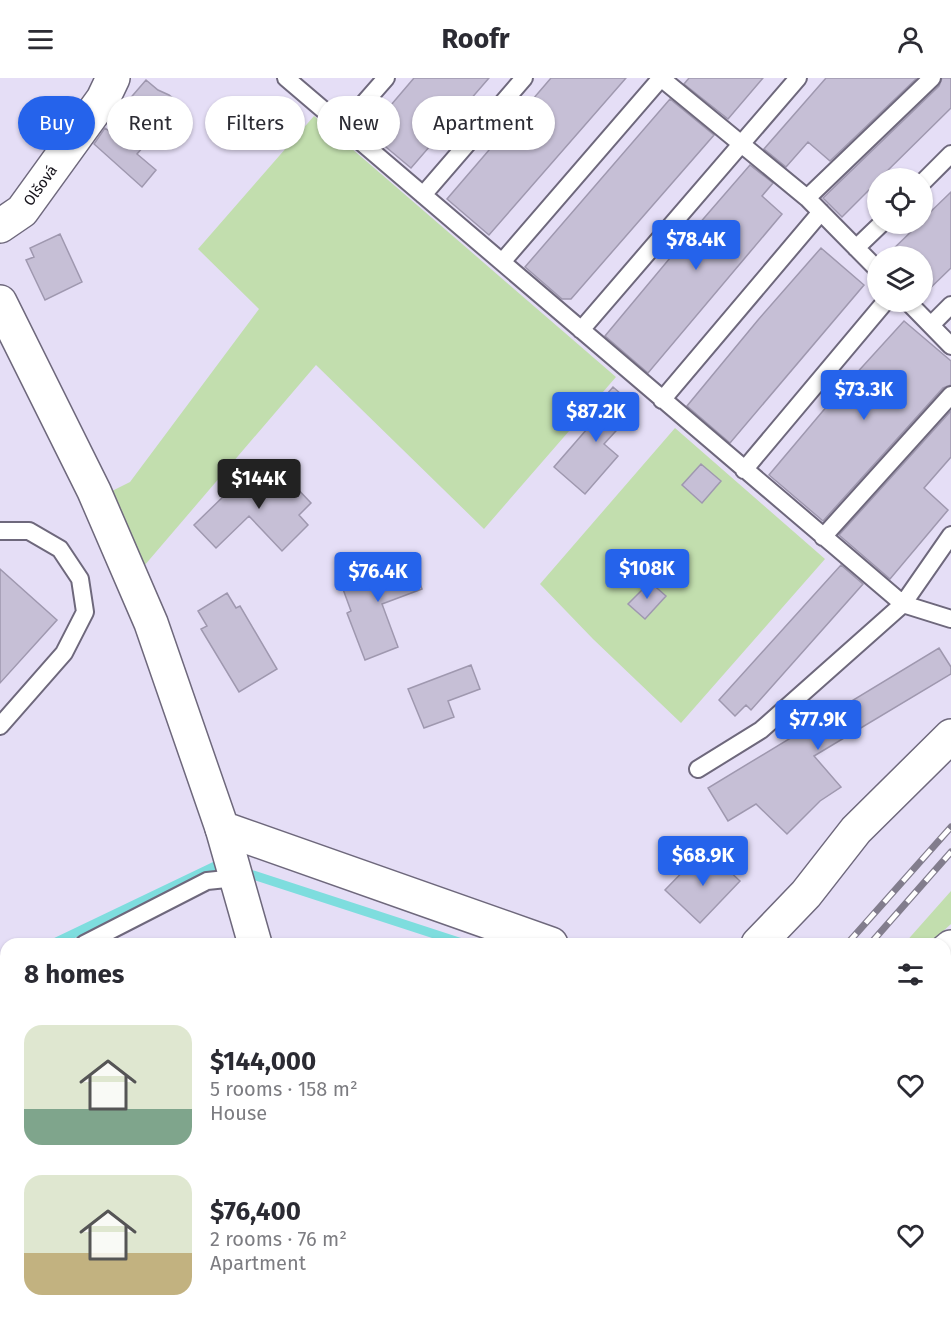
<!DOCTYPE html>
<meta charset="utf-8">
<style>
:root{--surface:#fff;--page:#f7f7f7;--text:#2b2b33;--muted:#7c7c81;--accent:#2563eb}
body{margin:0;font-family:"Fira Sans",sans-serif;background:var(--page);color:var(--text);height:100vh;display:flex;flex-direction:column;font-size:22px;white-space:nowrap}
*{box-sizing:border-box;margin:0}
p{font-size:20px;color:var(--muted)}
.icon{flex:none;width:33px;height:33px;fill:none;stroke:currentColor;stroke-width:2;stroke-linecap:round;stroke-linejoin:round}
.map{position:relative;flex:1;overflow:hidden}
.side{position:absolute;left:0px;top:860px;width:951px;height:386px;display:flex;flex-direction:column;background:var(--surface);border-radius:18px 18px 0 0;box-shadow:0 2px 4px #0004}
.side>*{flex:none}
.banner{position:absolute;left:18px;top:18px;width:600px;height:54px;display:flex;gap:12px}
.tools{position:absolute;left:867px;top:90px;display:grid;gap:12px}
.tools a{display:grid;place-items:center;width:66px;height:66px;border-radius:50%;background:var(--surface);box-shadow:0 2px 4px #0004;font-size:30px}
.price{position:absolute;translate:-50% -51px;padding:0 14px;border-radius:6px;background:var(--accent);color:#fff;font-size:20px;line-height:39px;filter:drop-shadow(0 2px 3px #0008)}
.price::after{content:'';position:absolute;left:50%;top:36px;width:18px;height:14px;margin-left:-9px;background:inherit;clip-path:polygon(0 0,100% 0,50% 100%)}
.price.selected{background:#222;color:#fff}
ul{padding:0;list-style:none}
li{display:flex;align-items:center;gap:18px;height:150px;padding:0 24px}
li span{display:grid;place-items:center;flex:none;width:168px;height:120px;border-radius:18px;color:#555}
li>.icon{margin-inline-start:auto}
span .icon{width:72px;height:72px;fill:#fffc;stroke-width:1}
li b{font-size:26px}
h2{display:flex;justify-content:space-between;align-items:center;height:72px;padding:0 24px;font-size:26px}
.chip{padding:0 21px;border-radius:27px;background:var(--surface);box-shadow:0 2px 4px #0004;font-size:21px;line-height:54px}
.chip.selected{background:var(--accent);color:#fff}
header{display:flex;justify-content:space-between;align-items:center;height:78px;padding:0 24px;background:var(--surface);font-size:27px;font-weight:700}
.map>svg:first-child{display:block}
</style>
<header><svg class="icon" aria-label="menu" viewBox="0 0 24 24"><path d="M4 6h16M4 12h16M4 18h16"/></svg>Roofr<svg class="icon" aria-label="person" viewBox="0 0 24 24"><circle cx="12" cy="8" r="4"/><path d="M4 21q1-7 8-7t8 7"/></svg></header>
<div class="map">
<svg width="951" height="1244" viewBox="0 0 951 1244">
<rect width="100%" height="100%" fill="#e5def6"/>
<path fill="#c2deae" d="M314,38l302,261 -132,152 -168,-164 -172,201 -34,-74 20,-10 129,-173 -61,-60z
M675,350l150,131 -144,164 -88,-84 -53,-55z
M951,813v33l-21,19 -26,1z"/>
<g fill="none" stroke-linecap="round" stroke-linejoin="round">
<path stroke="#7eddde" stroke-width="9" d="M250,796l215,70
M52,866l163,-78
M0,890l6,-3
M945,1061l6,3"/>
</g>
<path fill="#c6bfd6" stroke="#9f98af" stroke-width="1.5" d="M414,0h75l-78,90 -43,-36z
M551,0h75l-137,157 -42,-36z
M689,0h74l-35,41 -44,-35z
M826,0h91l-87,83 -22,-19 -22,25 -22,-18z
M942,0h9v30l-71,70h-2v3l-36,36 -19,-19 116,-112z
M146,2l12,10 11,5 11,9 -43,50 19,16 -14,17 -48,-43 11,-16 9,7 10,-13 -3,-4 4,-6 -4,-3z
M670,21l44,36 -143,164h-9l-37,-32z
M750,87l23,18 -11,13 20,18 -134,159 -43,-37 80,-96z
M951,114v76l-29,28v-40h-36l33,-32h3v-4z
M60,156l22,48 -37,18 -19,-40 8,-3 -4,-9z
M821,170l43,37 -134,158 -43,-37 71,-86z
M904,243l47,40v24l-8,3 -120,133 -54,-46 64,-76z
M613,309l24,21 -33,36 14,12 -33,38 -31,-27 46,-53 -6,-5z
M951,333v46l-27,31 24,22 -58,69 -51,-44z
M272,384l39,41 -12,12 9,10 -26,26 -33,-35 -33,32 -22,-23 36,-35 6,6z
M701,386l20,17 -19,22 -20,-18z
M409,477l13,34 -40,15 16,43 -33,13 -18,-47 4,-2 -11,-30z
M841,487l22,19 -112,126 -5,-5 -11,11 -16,-16z
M0,491l57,51 -57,63z
M650,504l16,14 -21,23 -17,-15z
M227,515l9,15 4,-2 37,63 -38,23 -38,-63 6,-3 -9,-15z
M939,570l12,19v7l-137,82 27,31 -21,14 -33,33 -31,-30 -28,17 -20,-33z
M471,587l9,24 -32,12 6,16 -30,11 -16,-39z
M711,776l29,27 -40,42 -35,-33 29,-30 6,6z"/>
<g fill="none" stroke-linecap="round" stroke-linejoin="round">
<g stroke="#6e687c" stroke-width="20">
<path id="lane" d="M286,0l617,526 -142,126 -63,39
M661,0l146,120 71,72
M343,49l43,-49
M922,105l29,-29
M423,117l101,-117
M807,120l125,-120
M856,170l25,-24
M502,184l159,-184
M908,224l43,44
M931,247l20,-20
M581,252l217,-252
M662,322l159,-188
M744,392l141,-168
M0,453h29l31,18 20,30 5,33 -21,41 -64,73
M951,457l-48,69 48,15
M823,459l128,-142
M84,866l123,-63 29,-3
M0,908l6,-3
M608,1244l5,-5"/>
</g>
<g stroke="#6e687c" stroke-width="36">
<g id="street">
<path id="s1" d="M0,148l22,-15 81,-112 10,-21"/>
<path d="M0,224l94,189 57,132 71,205 329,116"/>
<path d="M222,750l33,116"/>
<path d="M758,866l48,-50 50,-64 95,-94"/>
<path d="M945,874l6,-5"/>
<path d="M945,1029l6,4"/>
<path d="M335,1239l2,5"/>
<path d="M942,1239l6,5"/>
</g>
</g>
<g stroke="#6e687c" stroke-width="36">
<path id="secondary" d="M945,1177l6,-6
M886,1244l4,-5"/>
</g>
<path stroke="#9b96a8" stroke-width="4" stroke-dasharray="1.5 4.5" stroke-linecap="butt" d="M945,1138l6,-7"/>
<use href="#lane" stroke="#fff" stroke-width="16"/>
<use href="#street" stroke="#fff" stroke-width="33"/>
<use href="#secondary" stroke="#fcd6d9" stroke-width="33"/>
<g stroke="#827d8d" stroke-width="7">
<path id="rail" d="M847,866l104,-117
M870,866l81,-92
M510,1244l4,-5
M533,1244l5,-5"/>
</g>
<use href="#rail" stroke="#fff" stroke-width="4.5" stroke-dasharray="14" stroke-linecap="butt"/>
</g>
<g text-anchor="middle" stroke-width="4.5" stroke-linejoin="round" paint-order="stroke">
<g font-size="15" fill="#17141c" stroke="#fff">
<text dy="5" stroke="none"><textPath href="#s1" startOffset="58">Olšová</textPath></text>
</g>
</g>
</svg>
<div class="tools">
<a><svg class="icon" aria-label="locate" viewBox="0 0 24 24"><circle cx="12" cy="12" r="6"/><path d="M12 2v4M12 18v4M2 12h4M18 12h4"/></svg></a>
<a><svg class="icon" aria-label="layers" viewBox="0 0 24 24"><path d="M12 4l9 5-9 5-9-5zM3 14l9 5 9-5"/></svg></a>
</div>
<b class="price" style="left:696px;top:193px">$78.4K</b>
<b class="price" style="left:864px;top:343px">$73.3K</b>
<b class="price" style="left:596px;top:365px">$87.2K</b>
<b class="price selected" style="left:259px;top:432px">$144K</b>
<b class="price" style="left:647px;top:522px">$108K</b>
<b class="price" style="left:378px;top:525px">$76.4K</b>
<b class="price" style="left:818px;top:673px">$77.9K</b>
<b class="price" style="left:703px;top:809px">$68.9K</b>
<div class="banner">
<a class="chip selected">Buy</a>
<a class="chip">Rent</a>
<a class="chip">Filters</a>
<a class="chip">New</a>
<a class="chip">Apartment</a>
</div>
<section class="side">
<h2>8 homes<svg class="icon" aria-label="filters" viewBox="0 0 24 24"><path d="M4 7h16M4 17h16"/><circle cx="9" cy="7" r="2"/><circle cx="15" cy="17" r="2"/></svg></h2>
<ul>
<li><span style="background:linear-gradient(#dfe7d0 70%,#7fa58c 0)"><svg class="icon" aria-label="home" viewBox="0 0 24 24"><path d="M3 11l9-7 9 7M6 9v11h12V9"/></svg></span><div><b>$144,000</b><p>5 rooms · 158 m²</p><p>House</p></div><svg class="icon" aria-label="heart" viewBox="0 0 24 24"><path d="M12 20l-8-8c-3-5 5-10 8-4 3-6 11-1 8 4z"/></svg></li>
<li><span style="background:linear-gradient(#dfe7d0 65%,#c2b280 0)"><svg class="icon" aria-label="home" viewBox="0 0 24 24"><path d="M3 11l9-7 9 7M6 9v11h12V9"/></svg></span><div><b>$76,400</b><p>2 rooms · 76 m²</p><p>Apartment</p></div><svg class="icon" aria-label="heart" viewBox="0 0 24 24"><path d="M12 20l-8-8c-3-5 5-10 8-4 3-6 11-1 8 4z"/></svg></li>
</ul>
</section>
</div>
